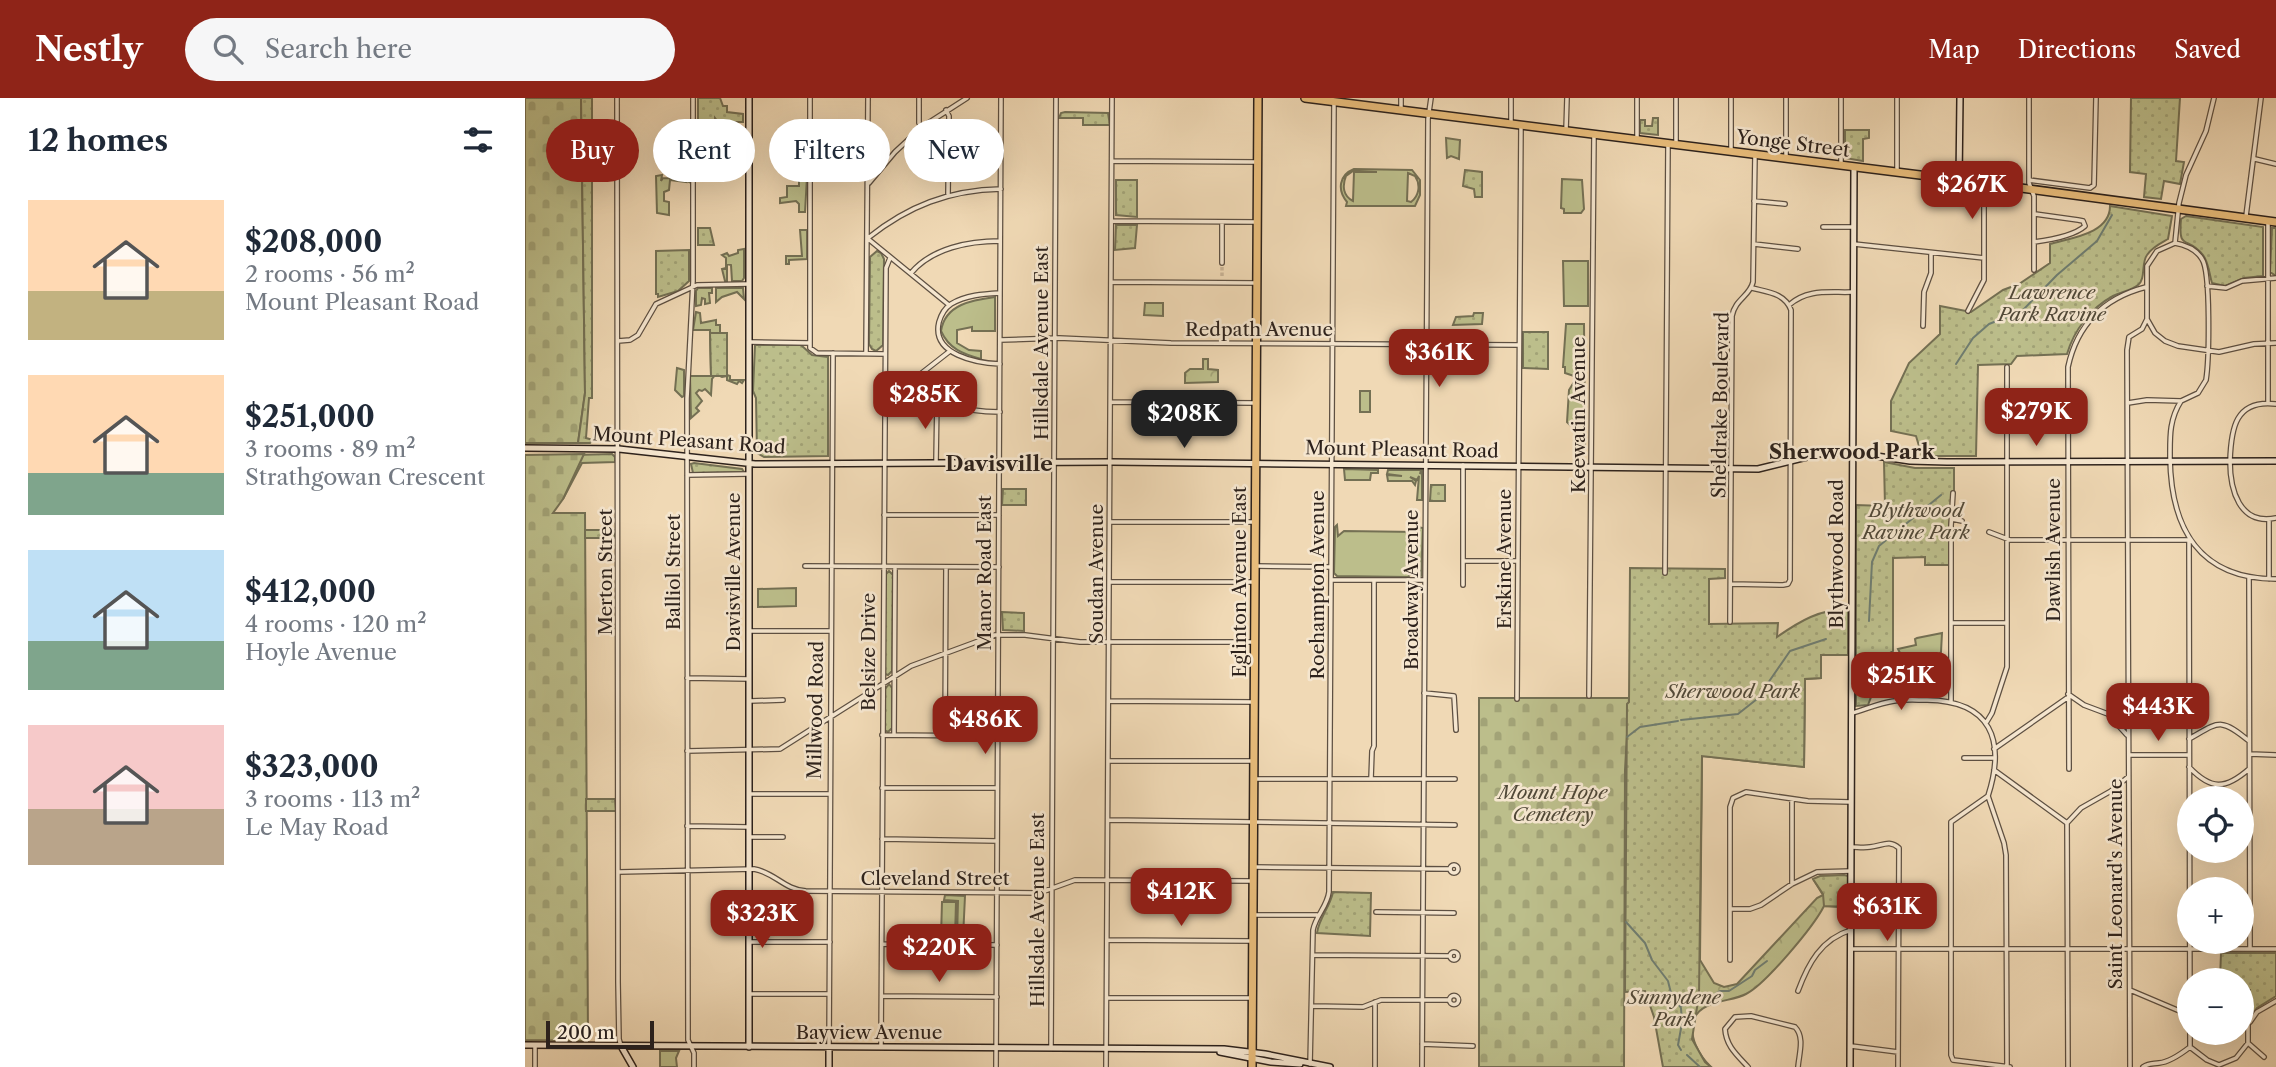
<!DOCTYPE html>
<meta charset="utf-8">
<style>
:root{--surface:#fff;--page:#f6f6f7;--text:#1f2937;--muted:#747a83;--accent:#8f2418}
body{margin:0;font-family:"Libre Caslon Text",serif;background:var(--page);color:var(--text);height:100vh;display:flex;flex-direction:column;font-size:26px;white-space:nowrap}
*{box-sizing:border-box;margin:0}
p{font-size:23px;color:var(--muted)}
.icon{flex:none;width:38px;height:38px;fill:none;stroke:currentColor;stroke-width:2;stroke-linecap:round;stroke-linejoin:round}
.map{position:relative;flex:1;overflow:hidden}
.details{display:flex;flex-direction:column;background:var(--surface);width:525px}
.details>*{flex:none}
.top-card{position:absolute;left:21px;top:21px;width:665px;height:63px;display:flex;gap:14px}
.fabs{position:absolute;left:1652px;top:688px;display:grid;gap:14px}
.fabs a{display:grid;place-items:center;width:77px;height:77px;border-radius:50%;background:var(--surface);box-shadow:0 7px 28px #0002;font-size:35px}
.scale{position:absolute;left:21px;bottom:18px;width:108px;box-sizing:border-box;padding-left:7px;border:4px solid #2d221c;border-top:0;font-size:19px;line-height:24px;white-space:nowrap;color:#2d221c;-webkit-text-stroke:5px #f5e6cf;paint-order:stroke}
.price{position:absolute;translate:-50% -60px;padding:0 16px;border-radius:14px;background:var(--accent);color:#fff;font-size:23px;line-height:46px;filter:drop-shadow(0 2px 4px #0008)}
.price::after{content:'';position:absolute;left:50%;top:42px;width:21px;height:16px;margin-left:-10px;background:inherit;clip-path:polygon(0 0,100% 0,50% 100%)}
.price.on{background:#222;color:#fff}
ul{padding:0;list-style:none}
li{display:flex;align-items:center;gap:21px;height:175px;padding:0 28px}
li span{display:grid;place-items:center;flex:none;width:196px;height:140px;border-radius:0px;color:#555}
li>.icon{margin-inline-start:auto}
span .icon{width:84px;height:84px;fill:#fffc;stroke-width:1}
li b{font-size:30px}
h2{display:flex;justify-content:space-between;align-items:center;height:84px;padding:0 28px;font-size:30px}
.tag{padding:0 24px;border-radius:32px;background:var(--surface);box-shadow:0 7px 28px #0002;font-size:24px;line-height:63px}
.tag.on{background:var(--accent);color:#fff}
header{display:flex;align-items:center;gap:42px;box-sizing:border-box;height:98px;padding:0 35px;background:var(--accent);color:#fff}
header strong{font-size:33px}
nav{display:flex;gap:38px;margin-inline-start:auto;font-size:24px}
.search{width:490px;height:63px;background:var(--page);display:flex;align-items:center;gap:18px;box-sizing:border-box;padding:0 24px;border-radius:38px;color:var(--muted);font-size:26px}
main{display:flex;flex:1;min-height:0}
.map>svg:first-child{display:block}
</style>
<header>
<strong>Nestly</strong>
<div class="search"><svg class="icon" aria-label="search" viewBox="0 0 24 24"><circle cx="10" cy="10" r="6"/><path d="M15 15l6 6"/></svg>Search here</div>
<nav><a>Map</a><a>Directions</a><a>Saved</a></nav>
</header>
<main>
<section class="details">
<h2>12 homes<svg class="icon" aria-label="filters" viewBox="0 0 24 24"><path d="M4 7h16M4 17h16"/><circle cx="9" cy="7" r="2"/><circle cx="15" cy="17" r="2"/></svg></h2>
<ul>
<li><span style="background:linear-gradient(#ffd9b3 65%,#c2b280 0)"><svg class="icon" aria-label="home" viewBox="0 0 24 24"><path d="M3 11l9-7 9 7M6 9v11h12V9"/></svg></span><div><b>$208,000</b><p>2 rooms · 56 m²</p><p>Mount Pleasant Road</p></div></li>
<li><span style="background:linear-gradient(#ffd9b3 70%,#7fa58c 0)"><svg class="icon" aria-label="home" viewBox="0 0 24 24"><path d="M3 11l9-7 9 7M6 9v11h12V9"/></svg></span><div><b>$251,000</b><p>3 rooms · 89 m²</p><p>Strathgowan Crescent</p></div></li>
<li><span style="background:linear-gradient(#bfe0f5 65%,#7fa58c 0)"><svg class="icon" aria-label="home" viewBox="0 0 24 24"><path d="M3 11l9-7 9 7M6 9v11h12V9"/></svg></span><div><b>$412,000</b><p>4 rooms · 120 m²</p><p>Hoyle Avenue</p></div></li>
<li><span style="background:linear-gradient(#f6c9c9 60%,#b9a48a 0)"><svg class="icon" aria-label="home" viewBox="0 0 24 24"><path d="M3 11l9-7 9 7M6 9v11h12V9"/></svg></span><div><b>$323,000</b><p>3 rooms · 113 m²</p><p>Le May Road</p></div></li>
</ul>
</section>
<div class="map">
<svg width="1751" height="969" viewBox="0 0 1751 969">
<defs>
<pattern id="forest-crowns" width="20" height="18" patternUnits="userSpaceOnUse" patternTransform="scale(1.75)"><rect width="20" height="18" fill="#bcbe8b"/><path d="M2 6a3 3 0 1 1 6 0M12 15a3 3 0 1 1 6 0" fill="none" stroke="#a2a377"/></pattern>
<pattern id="cemetery-stones" width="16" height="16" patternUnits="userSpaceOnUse" patternTransform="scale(1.75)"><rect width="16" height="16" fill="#bcbe8b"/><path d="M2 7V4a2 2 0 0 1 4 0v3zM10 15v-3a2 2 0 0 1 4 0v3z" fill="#a2a377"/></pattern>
<pattern id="park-dots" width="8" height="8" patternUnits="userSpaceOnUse" patternTransform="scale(1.75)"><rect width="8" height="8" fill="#bcbe8b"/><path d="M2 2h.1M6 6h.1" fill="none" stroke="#a2a377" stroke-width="1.8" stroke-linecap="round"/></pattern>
</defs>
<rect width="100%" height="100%" fill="#f0d9b5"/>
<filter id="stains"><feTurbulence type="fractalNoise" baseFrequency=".00286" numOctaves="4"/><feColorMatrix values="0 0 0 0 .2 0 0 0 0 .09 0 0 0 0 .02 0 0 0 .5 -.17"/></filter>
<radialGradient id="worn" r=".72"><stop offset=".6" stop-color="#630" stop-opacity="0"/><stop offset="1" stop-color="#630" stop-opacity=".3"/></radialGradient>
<path fill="#bcbe8b" stroke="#747054" stroke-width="2" fill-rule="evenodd" d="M921,40l14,2 -1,19 -8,-3 -4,2z
M829,71l58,1 8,10v15l-5,11h-69l1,-4c-10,-12 -8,-27 7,-33zM828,73l24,1h-23l-1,29c-10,-5 -11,-15 -7,-25zM883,75l7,3c6,9 4,20 -4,26l-4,-1z
M137,77l-1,6 2,-3 26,1v3l-4,-2 1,2 -16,-2 -1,10 -5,2v9l5,1v13l-12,-2 -1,-37z
M274,79h8l-2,35h-6v-8l-3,-3 -16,2v-5l7,-1v-11h12z
M1037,81l20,1 2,29 -3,4h-17v-4l-3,-1z
M275,132h7v29l-18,1v4h-3v-8h16z
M219,151v29l-2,3h-10l-1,-16 -4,-1v17h-2l-3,-12 4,-1v-10l-4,-3 5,-2 2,3 9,-3v-3z
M1038,163h25v45h-24z
M173,190h14v5h-3l1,10 -5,1v-5l-3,-1 -1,7 -5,1v-15z
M218,190l1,11 -7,-7 -15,5 -6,5v-14z
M470,199v34h-23v-4l-15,3v13l12,7 12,1v8c-18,-5 -32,-10 -40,-28 4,-27 32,-31 54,-34z
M620,205h18v13l-19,-1z
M171,214l4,1 1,10 15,-3v5h4v8h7v42l3,1v4h14l-2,3 -3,-2 -2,3 -10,-4v-4l-5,1 -6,-3 -4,5 -1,16 -6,-6 -3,2 -3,-1 -3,3 6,8 -6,7 3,3 -8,7 -1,-42h21l-1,-46h-17z
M1041,226h18l1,122h-6v-18l-7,-6 -2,3 -3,-3 2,-32 5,-8v-6l-9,-3v-6h-2z
M152,270l7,2v26l-2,1 -7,-7z
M835,293h10v21h-10z
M616,307l9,1v16l4,1v2h21v6l-31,-1 -4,3z
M819,371l34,1v3h-7l-1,7h-25z
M863,372h33l-1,4 2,-3v29h-5l2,-24 -2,4 -7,-3 6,4 -1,4 -3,-4h-24l-1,-6 15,1 -15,-2z
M812,427l1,11 6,-5 73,1v-5l6,1 -2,48 -5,1 -3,-5 -5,5 -71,-1 -3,-3 1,-46z
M271,490v18l-38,1v-18z
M1417,535l-1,19 -12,14 -25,1 -1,-8 -5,-10 18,-4 -1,-6 2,-1z
M420,797l20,1 -2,42 8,1v2l-60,-1v-1h46l1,-38 -14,-1z
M417,804h14l-1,35h-14z
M135,953h19l-3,7 1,9h-17z"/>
<path fill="url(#forest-crowns)" stroke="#747054" stroke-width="2" d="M678,261h5v10l10,1v12l-33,1v-10l5,-4h13z
M87,356l3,3v5l-33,1 -19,36 11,-44z
M1295,554l28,3h-27v23l-16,1 -1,88 -102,-11 -2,204 14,23 10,4 13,-3 80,-86 6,-3 -10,-16 32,28 -21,-1c-10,20 -59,79 -78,88 -15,8 -44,6 -52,25 -6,17 5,37 17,48h-4l-15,-18 -10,-276z"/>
<path fill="url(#cemetery-stones)" stroke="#747054" stroke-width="2" d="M0,0h56l4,295 -7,50h-53z
M59,356l-21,45 -10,14h32l3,528 -63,-1v-585z
M954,600h150l-4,72 -1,297h-145z"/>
<path fill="url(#park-dots)" stroke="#747054" stroke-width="2" d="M56,0h11v300h-3l-3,40 7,2 -3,3h-12l7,-50z
M173,0h22l3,8h4v6l16,2v8h-25l-3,-4 -1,24h-12l-1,4h-3z
M1606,0h49l-4,63 8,1 -4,22 -16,-3 -3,18 -17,-2 2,-23 -16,-2z
M540,14l43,1 2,12h-27v-7h-24l2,-5z
M1128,20h5v17l-18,-2v-13h5v6h7z
M1320,32h24v8l-6,1v22l-18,-3z
M940,72l17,2v25h-7l-1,-8 -11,-3z
M591,82h21v37l-21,-2z
M1585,108l62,10 -4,23c-7,4 -16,8 -21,16 -6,8 -1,24 -9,30 -6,5 -17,7 -25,11 -22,12 -39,34 -46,58l-50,2 -6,8 -33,1 -2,91h-54l-6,-20 -25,-5v-30l18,-38 31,-29v-28l31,6 32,-22 16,-6 31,-21v-19c20,-6 60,-10 60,-38z
M1661,118l77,11v49l-19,2 -19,8 -13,-3c-3,-9 -3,-20 -9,-28 -16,-20 -25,-3 -22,-36z
M591,127h21l-2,23 -20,2z
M173,130h12l4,17h-16z
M1747,130h4v48l-6,-4z
M164,152v31l-11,10 -20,6v-3h-2v-43z
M352,153l4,2 3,6 -1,86 -7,6 -4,-2 -3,-5 1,-87z
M949,215h9l-1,11 -29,1 3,-8 17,-1z
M998,234h25v37l-25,-1z
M185,235h17v43h-16z
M230,247h46l11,10 16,2v99l-64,1 -7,-4 -1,-55 -3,-7z
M1359,364l31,6h39v28l-5,29v40h-24v-8l-32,1v93l-8,5 -4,8 1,3 -2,15 -9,-1 -3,15 3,1 -3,8 -12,1v-201l29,1z
M169,365l48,6 2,3 -51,1 -2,-9z
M906,387h14v16h-15z
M478,391h23v16h-24z
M60,432h30v8h-30z
M1105,470l95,1v9l-16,1v45l69,-1 -1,14c23,-16 43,-28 71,-28v46h-27v23l-16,1 -1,88 -102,-11 -3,239 -7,44 13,23 6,5h-48l-9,-50 -9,-26 -20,1 2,-288 2,-2z
M364,473l4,4 -1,96 -4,4 -3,-1v-99z
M477,514l22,1v18l-21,-1z
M1371,568l2,2 31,-2v5h-12v8l-11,-3 -5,3 -15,-1 -1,-9z
M364,586l3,4v40l-4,4 -4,-2v-40z
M61,701h29l1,12h-30z
M1319,777l4,1v31l-24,-1 -1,-12 -10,-15 7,-3z
M808,794l38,1 -1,43 -53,-3c2,-15 13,-26 16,-41z
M1696,855h55v43l-19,12 -6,8 -1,-26h-8v-10h-22z"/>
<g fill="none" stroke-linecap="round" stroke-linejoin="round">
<path stroke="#6f7d71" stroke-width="2" d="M1431,266l17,-26 16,-14 33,-13 35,-36 40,-34 15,-26
M1344,523l3,-59 7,-16 62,-51
M1156,622l57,-6 19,-15 33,-48 36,-12
M1102,639l13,-10 38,-6
M1101,824l19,21 7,17 16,21 3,12 10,15 1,15 -4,22 3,5
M1156,908l27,-8 12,-7h9l23,-15 3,-6 12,-9
M1162,957l13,12"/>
<path stroke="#c9b496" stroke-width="3.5" stroke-dasharray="3.5 2" stroke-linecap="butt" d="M697,178v-13"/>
<g stroke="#5e5042" stroke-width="6">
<path id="street" d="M92,0l1,884 1,57 2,7
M168,0v183l-6,118 1,641 6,13v14
M285,0v250l7,5 68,1
M394,0v25l3,3
M986,0v25
M1151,0v46
M1504,0v85l5,13v74
M876,11v-11
M421,12l3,6 -1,78
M1041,32l1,-32
M1112,40v-40
M1206,51v-51
M1261,60v-60
M1730,61l21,5
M588,63l143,1
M1316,65v-65
M1372,74v-74
M1504,82l61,8 4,-3 2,-87
M344,85l26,-31 27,-25 45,-29
M1229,103l31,3
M1721,118l15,-118
M587,123l145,1
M1743,123v182
M1298,129h31
M342,140l82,67
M343,140c40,-32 81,-48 133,-49
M1509,144c15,-2 40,-6 51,-16l-2,-5 -5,-1 -43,-6
M1650,145c11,2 21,6 27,16 9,13 7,102 4,121l-8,13 -17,8c-12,19 -11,36 -11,57 1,70 29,121 106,121
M1650,145l-18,8 -10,15v53l8,14 10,8 13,5 41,6 35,-8 22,-1
M1650,145l4,-40 7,-28 20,-44 8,-33
M1229,146l44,5
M1329,146l130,14
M697,165v-40
M386,175c21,-25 58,-32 89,-32
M587,184l145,1
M1682,188l19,2 16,-7 34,-3
M1264,207c19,-17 41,-12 64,-13
M1443,213l16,-31v-95
M1398,228l1,-34 7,-19v-20
M475,242l59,-2 112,5 348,2
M93,243l12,-1 8,-5 18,-31 41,-19 52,-1
M224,244l61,1
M341,255l2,-255
M475,266c-23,-1 -69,-9 -61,-42 2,-7 6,-14 12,-18 15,-9 32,-10 49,-11
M387,283c23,24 56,31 88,31
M360,297l10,-1 55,-43
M586,304l145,1
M1603,305l19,-3 34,1
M1751,306c-41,-5 -45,25 -46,57 0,28 9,65 46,57
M411,364l1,-63
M162,377l61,-1
M359,417h115
M1427,421l10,2
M586,424h144
M1464,434l21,8h179
M1664,442l1,507
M938,463h54
M280,468l194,1
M731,468l75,1
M1140,475l3,-428
M1724,479l1,372
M1744,481v-60
M806,482h94
M586,484h142
M1206,486l52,1 5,-1 2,-4 1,-270c-6,-17 -24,-18 -39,-22
M938,487v-120
M1205,524l2,-306c3,-17 18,-20 21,-34l2,-127
M1426,525h56
M224,533h82
M162,580l62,1
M899,595l30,3 2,34
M1543,596l16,11 24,9 19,21
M1064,598l5,-562
M992,601l4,-575
M225,603l33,-1
M585,603l143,1
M1426,603v-175l2,-33
M1327,615c14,-4 28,-10 42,-12 10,-2 22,-1 33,-1 64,1 79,40 61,96l-37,26v233l2,5 57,7
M1461,625l6,-10 15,-46v-300
M357,637l115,1
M369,637l1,-168
M420,637l1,-168
M1664,641c30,-17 31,-22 60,2
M1469,651l73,-51
M162,653l93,-2 131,-83 84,-31h30l55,7h173
M1725,656l26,1
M1604,657h60
M1439,660h29
M584,663h145
M1664,669c22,23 36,23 60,2
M1544,671l-1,-402c9,-42 36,-69 78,-80
M1469,672l73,53
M729,681h201
M846,681l1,-28 2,-5v-166
M357,690h115
M224,696h81
M1463,698l16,47 2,12 1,212
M584,722l346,5
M1542,725l1,244
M1542,725l14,-15 30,-17 17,-14
M162,728l62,1
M224,739h34
M357,741l115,2
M1326,749c6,0 13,1 19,0 12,-1 19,-8 29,1l-1,219
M925 771a4 4 0 1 1 8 0a4 4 0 1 1-8 0Z
M729,769l196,2
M94,774l135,-3c20,3 31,21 52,22l233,2 36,-13 177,1
M1267,786v-85
M1205,811h20l11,-4 31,-21 25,-12 34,-1
M851,814l78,1
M728,817h64
M583,842l143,1
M224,844h81
M357,846l115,1
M1326,851h425
M925 858a4 4 0 1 1 8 0a4 4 0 1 1-8 0Z
M788,857l137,1
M1205,862v-153l3,-9 13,-6 62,9 43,1
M1605,892l59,25
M1273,893c10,-27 23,-52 53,-61
M224,896h80
M924.5 902a4.5 4.5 0 1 1 9 0a4.5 4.5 0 1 1-9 0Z
M357,898l115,1
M582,900h145
M850,904v65
M788,908l50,1 18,-7h68
M1725,924l7,-10 19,-11
M1723,945v-45
M1723,945l16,14
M897,946l51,2
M356,948l5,-778 4,-10
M1326,948l47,6
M304,949l4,-694
M1665,949l17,13 12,5 17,-7 12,-15
M526,950l5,-950
M785,966l3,-134c3,-15 14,-23 16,-38l5,-790
M10,969v-22
M471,969l5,-969
M581,969l6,-969
M897,969l6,-948 3,-21
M1223,969c-11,-12 -22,-21 -23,-38l10,-12 16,-1 44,11c10,10 4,27 3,40
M1605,969l-3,-717 2,-13 13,-8 5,-10
M1618,969c6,-4 9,-3 16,-4 11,-1 22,-9 31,-16"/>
</g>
<g stroke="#2d221c" stroke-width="8">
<path id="secondary" d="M1434,82l1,-82
M0,350l94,1 136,15 356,-2 647,7 65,-16h33l54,8 37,1 329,-1
M0,947l699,4 41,5 65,13
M96,948l12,21
M224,949v-949
M304,949v20
M695,954l51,10 29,2
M1325,969l4,-900"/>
</g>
<g stroke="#2d221c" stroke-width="10">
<path id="primary" d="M780,0l679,85 292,39
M727,969l6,-969"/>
</g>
<use href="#street" stroke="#f5e6cf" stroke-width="3.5"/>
<use href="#secondary" stroke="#f5e6cf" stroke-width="5"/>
<use href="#primary" stroke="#e8bc7a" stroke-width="7"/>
</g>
<g text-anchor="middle" stroke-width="5" stroke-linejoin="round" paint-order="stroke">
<g font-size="19" fill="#2d221c" stroke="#f5e6cf">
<text transform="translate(1268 45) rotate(7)" y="7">Yonge Street</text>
<text x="734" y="238">Redpath Avenue</text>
<text transform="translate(516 245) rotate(-90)" y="7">Hillsdale Avenue East</text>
<text transform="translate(1195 307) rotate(-89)" y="7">Sheldrake Boulevard</text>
<text transform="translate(1053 317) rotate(-90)" y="7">Keewatin Avenue</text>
<text transform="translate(164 342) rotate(4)" y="7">Mount Pleasant Road</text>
<text transform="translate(877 351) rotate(1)" y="7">Mount Pleasant Road</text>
<text transform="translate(1528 452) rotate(-90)" y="7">Dawlish Avenue</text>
<text transform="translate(1311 456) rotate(-90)" y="7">Blythwood Road</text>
<text transform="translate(979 461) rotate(-90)" y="7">Erskine Avenue</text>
<text transform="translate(80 474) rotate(-90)" y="7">Merton Street</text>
<text transform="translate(148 474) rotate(-90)" y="7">Balliol Street</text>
<text transform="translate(208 474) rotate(-90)" y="7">Davisville Avenue</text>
<text transform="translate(459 475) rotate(-90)" y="7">Manor Road East</text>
<text transform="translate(571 476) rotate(-90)" y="7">Soudan Avenue</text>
<text transform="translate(714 484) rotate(-90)" y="7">Eglinton Avenue East</text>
<text transform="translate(792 487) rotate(-90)" y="7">Roehampton Avenue</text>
<text transform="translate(886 492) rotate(-90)" y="7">Broadway Avenue</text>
<text transform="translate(343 554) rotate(-90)" y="7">Belsize Drive</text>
<text transform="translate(290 612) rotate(-89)" y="7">Millwood Road</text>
<text x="410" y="787">Cleveland Street</text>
<text transform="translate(1590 786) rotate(-90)" y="7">Saint Leonard's Avenue</text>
<text transform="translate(512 812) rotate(-90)" y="7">Hillsdale Avenue East</text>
<text x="344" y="941">Bayview Avenue</text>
</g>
<g font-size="19" font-style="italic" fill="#514938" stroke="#f5e6cf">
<text x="1527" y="201">Lawrence<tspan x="1527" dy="22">Park Ravine</tspan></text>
<text x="1391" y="419">Blythwood<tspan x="1391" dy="22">Ravine Park</tspan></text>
<text x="1208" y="600">Sherwood Park</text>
<text x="1028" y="701">Mount Hope<tspan x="1028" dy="22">Cemetery</tspan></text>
<text x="1149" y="906">Sunnydene<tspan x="1149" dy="22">Park</tspan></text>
</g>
<g font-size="21" font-weight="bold" fill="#2d221c" stroke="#f5e6cf">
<text x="1327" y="361">Sherwood Park</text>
<text x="474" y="373">Davisville</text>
</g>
</g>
<rect width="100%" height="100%" filter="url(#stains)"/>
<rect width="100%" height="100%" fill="url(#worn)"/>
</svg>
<div class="fabs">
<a><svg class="icon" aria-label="locate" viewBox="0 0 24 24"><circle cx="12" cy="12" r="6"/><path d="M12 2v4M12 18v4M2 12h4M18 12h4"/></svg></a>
<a>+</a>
<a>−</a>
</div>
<div class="scale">200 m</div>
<b class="price" style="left:1447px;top:123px">$267K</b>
<b class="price" style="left:914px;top:291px">$361K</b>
<b class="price" style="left:400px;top:333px">$285K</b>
<b class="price" style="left:1511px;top:350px">$279K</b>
<b class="price on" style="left:659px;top:352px">$208K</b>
<b class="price" style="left:1376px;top:614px">$251K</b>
<b class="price" style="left:1633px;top:645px">$443K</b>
<b class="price" style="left:460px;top:658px">$486K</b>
<b class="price" style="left:656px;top:830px">$412K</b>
<b class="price" style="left:1362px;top:845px">$631K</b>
<b class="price" style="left:237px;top:852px">$323K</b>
<b class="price" style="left:414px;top:886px">$220K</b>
<div class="top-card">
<a class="tag on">Buy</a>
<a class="tag">Rent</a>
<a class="tag">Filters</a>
<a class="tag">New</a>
</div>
</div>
</main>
